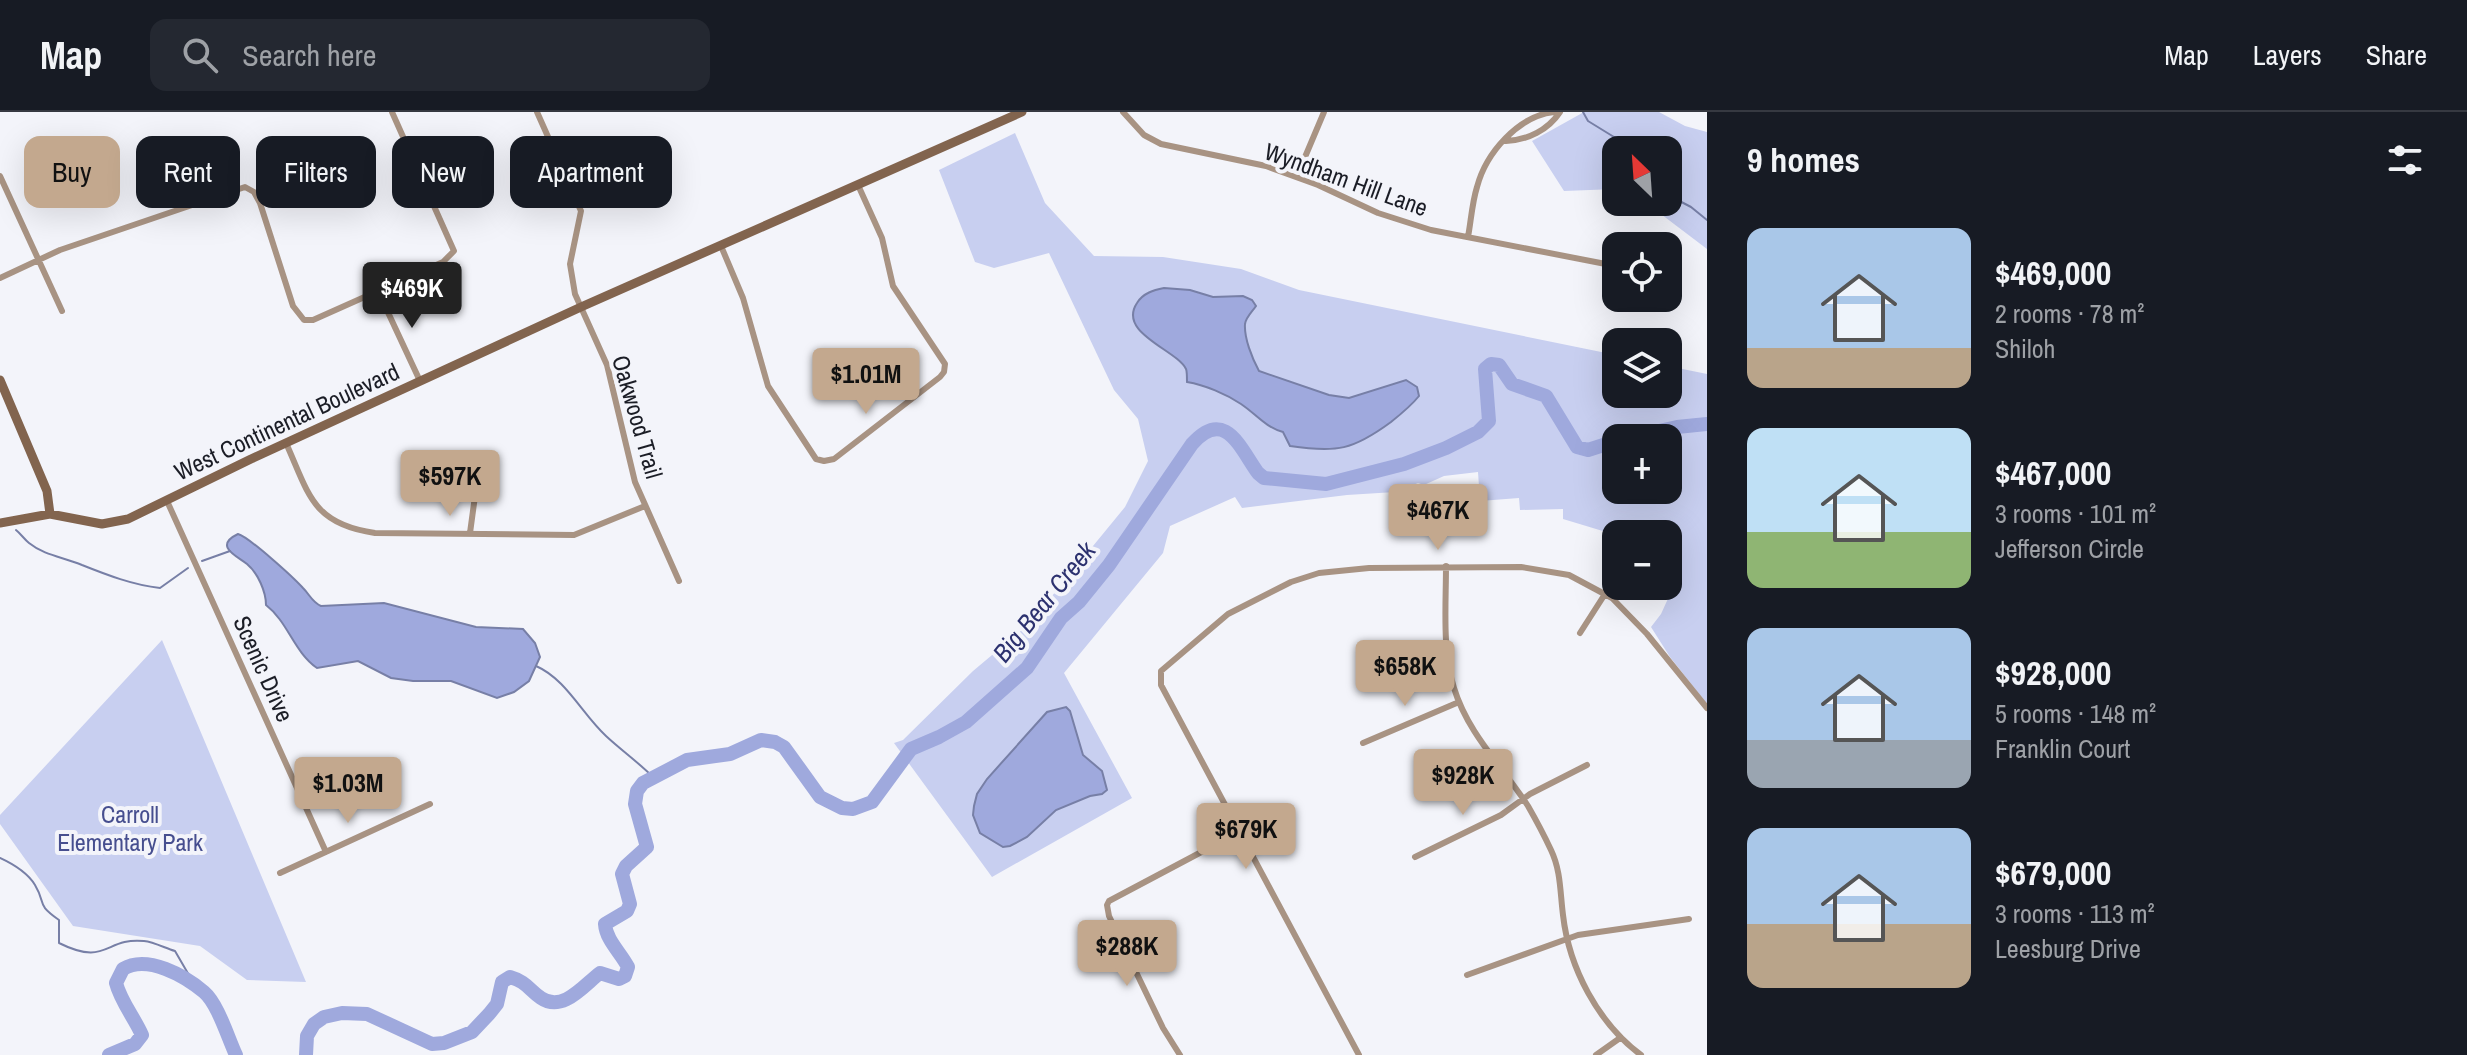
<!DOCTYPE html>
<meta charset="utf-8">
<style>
:root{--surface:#171b24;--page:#242831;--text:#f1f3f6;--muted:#9ea1a6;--line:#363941;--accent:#c3a88e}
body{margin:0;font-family:"Archivo Narrow",sans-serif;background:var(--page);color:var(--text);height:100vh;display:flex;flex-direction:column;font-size:30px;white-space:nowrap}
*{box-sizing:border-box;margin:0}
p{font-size:26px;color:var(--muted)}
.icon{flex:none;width:44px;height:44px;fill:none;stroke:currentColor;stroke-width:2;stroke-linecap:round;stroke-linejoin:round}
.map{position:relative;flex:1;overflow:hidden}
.panel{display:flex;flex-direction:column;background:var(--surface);width:760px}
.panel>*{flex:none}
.top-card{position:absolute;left:24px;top:24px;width:760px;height:72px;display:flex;gap:16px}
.needle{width:52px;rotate:335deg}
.buttons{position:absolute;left:1602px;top:24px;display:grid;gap:16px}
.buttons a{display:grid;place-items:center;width:80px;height:80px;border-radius:16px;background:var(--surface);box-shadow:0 8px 32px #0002;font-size:40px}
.price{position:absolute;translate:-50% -68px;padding:0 18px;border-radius:8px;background:var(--accent);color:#111;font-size:26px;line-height:52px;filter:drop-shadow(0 2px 4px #0008)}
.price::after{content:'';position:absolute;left:50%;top:48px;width:24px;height:18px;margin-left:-12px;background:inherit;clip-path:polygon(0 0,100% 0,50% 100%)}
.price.active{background:#222;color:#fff}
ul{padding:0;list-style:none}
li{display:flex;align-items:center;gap:24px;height:200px;padding:0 40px}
li span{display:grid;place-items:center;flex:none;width:224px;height:160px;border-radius:16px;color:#555}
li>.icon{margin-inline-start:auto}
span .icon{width:96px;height:96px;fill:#fffc;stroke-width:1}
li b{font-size:34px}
h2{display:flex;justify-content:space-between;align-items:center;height:96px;padding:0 40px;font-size:34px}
.chip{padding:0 28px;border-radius:16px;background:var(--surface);box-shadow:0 8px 32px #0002;font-size:28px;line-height:72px}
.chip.active{background:var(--accent);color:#111}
header{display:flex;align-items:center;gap:48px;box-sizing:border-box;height:112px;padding:0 40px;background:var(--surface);border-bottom:2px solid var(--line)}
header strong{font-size:38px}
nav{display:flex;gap:44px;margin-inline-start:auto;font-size:28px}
.search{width:560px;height:72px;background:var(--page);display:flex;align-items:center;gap:20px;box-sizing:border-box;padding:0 28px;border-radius:16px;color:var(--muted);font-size:30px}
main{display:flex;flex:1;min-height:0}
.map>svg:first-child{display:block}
</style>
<header>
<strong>Map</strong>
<div class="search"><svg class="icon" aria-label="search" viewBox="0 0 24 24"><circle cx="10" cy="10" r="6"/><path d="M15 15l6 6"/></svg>Search here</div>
<nav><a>Map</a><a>Layers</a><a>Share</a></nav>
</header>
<main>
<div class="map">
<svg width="1707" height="943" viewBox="0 0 1707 943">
<rect width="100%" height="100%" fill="#f3f4fa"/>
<path fill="#c8cff0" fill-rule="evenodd" d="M1584,0h75l26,14 22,6v117l-62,-47h23v-52h-52v39l-52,2 -32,-50z
M1015,21l30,70 49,53 69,1 78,12 58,21 317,65v39h52v-28l39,8v330l-37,-47 -19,-30 10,-13 15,-33 -8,-9v-38l-52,1 -53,-16v-10l-43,1 -1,-12 -39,3 -2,-29 -34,4 -20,9 -6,-2 -23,9 -48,3 -105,13 -7,-11 -65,29 -7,27 -99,120 68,125 -140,79 -98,-134 9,-3 70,-69 56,-47 96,-117 23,-46 -10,-42 -24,-29 -65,-137 -55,15 -19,-6 -36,-92zM1616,326h52v52h-52z
M162,528l144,342 -59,-2 -47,-34 -127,-20 -73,-102v-9z"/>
<path fill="#9fa9dd" stroke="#777fa6" stroke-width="2" d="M1164,176l26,2 23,7 30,-1 9,4 4,6c-4,6 -10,11 -11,18 -1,14 7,34 14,47l70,24 20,3 57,-18 11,7 2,9c-8,10 -18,18 -28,26 -38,28 -54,31 -101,24l-7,-14c-18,-5 -27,-18 -42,-28 -15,-10 -36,-19 -54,-22 0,-2 0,-11 -1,-13 -9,-19 -69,-36 -49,-66 6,-10 17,-13 27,-15z
M238,422c11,3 55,43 65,54 7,7 9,14 18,18l63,-3 92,24 47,2 12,14 5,14 -11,24 -15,11 -17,6 -46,-17h-38l-22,-3 -33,-17 -41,7c-23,-16 -29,-46 -51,-63 0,-13 -8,-32 -19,-41 -10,-8 -34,-18 -9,-30z
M1066,595l4,4 13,44 19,16 5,19 -5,4 -12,2 -34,14 -29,27 -17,9 -7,1 -23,-14 -7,-18 1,-9 3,-12 10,-15 60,-67z"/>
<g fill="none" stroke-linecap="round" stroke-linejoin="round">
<path stroke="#777fa6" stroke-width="2" d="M1583,0l5,9 39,24 20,-3 12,8
M1668,83l23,12 16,13
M16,418c5,4 8,9 13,13 16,13 35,14 53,22 25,10 51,20 78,23l28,-20
M202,449l28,-10
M536,554c30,13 46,48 70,70 15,14 32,26 47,41
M0,746c13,6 27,14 35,27 12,20 0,18 24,35v23c48,24 46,-6 85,-2 10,1 21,7 31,10l22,38"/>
<path stroke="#9fa9dd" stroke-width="14" d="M1628,326l49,-11 30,-3
M109,943l26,-11 7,-9c-8,-18 -21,-33 -26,-52l7,-14c24,-15 62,7 81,23 14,12 24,46 32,63
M306,943l1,-19 7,-12 10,-7 18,-4 25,1 65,30 12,-1 28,-11 17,-18 8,-10 5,-22 8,-5c17,5 18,12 31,21 22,15 43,-13 59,-25l19,6 6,-3 3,-9c-7,-14 -22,-27 -23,-43l22,-13 3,-7 -8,-30 4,-8 21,-19 -12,-43 2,-13 6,-8 44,-23 43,-6 31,-14 14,2 9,5 36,50 22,11 11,1 19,-7 39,-53 28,-12 27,-15 61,-54 34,-50 18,-16 30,-37 83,-121c33,-37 48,4 66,29l6,5 62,6 78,-20 42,-16 32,-16 11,-11 -4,-52 6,-5 8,1 13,19 34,12 31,51 11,3 28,-9"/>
<path stroke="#a89383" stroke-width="6" d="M537,0l44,99 -11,53 5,30 32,71 28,117 44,99
M1123,0l21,23 17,9 105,22 52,19 60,28 53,17 185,36
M1506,29c22,-1 42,-11 54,-29
M0,64l62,135
M1297,64l27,-64
M1468,125c3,-16 4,-34 9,-50 9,-34 41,-71 77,-75
M721,134l22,52 25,88 48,73 8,2 10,-2 106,-82 4,-5 1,-8 -52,-78 -11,-48 -24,-53
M0,166l60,-28 185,-63 9,5 6,11 33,103 11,14h9l130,-58 11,-11 -62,-139
M378,179l42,90
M286,331c23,51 26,81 89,90l199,2 71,-29
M167,389l159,351
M470,421l5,-37 -1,-19
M1446,454c0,40 -4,84 8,122 14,46 49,79 74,118 8,14 16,29 23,44 10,21 9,42 12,65 6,53 35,108 78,140
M1580,521l25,-39
M1363,631l96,-41
M1415,745l86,-42 29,-21 57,-29
M280,761l150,-69
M1467,863l111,-40 111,-16
M1180,943l-17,-27 -54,-112 -2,-11 2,-4 132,-70
M1359,943l-198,-370v-14l67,-57 63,-32 28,-9 50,-5 152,-1 48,8 43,23 35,36 60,74
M1596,943l24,-17"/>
<path stroke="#82644e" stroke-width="9" d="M0,268l47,111 3,23
M0,411l50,-9 52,10 26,-5 123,-60 330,-152 441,-195"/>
</g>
<g text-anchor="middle" stroke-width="8" stroke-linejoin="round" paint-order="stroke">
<g font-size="24" fill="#1b1d26" stroke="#f3f4fa">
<text transform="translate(1346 68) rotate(20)" y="8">Wyndham Hill Lane</text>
<text transform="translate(637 305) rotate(74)" y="8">Oakwood Trail</text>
<text transform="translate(287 310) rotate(-25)" y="8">West Continental Boulevard</text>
<text transform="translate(263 557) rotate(66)" y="8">Scenic Drive</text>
</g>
<g font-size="24" fill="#464e8f" stroke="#f3f4fa">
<text x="130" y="711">Carroll<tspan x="130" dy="28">Elementary Park</tspan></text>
</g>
<g font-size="26" font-style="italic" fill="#2c316f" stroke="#f3f4fa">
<text transform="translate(1044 490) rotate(-51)" y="9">Big Bear Creek</text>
</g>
</g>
</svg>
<div class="buttons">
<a><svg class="needle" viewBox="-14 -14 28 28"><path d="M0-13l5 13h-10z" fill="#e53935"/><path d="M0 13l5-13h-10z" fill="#9ea1a6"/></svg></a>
<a><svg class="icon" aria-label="locate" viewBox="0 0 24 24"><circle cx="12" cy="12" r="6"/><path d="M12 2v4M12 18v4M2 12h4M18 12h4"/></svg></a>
<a><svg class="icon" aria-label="layers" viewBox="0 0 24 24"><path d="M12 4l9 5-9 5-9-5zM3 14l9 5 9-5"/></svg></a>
<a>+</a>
<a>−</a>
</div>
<b class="price active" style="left:412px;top:218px">$469K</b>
<b class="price" style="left:866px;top:304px">$1.01M</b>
<b class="price" style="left:450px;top:406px">$597K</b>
<b class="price" style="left:1438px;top:440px">$467K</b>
<b class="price" style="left:1405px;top:596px">$658K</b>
<b class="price" style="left:1463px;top:705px">$928K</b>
<b class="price" style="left:348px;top:713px">$1.03M</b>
<b class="price" style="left:1246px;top:759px">$679K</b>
<b class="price" style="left:1127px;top:876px">$288K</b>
<div class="top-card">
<a class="chip active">Buy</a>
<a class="chip">Rent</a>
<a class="chip">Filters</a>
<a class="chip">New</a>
<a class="chip">Apartment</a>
</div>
</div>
<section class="panel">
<h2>9 homes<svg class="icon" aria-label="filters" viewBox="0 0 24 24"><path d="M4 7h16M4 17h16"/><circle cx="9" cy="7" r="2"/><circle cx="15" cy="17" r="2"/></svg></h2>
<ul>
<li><span style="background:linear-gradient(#a9c7e8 75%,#b9a48a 0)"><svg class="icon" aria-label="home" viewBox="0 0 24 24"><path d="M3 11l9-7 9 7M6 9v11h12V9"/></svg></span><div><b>$469,000</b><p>2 rooms · 78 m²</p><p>Shiloh</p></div></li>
<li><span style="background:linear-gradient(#bfe0f5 65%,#8fb573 0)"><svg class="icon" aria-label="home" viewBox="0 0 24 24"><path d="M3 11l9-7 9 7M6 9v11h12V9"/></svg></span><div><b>$467,000</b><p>3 rooms · 101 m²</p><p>Jefferson Circle</p></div></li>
<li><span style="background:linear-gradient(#a9c7e8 70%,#9aa5b1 0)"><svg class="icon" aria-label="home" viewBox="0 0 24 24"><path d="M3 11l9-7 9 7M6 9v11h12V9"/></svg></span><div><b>$928,000</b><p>5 rooms · 148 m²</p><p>Franklin Court</p></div></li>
<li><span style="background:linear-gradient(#a9c7e8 60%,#b9a48a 0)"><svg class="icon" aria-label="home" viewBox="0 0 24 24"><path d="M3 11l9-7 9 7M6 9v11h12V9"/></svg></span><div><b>$679,000</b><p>3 rooms · 113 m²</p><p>Leesburg Drive</p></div></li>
</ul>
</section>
</main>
